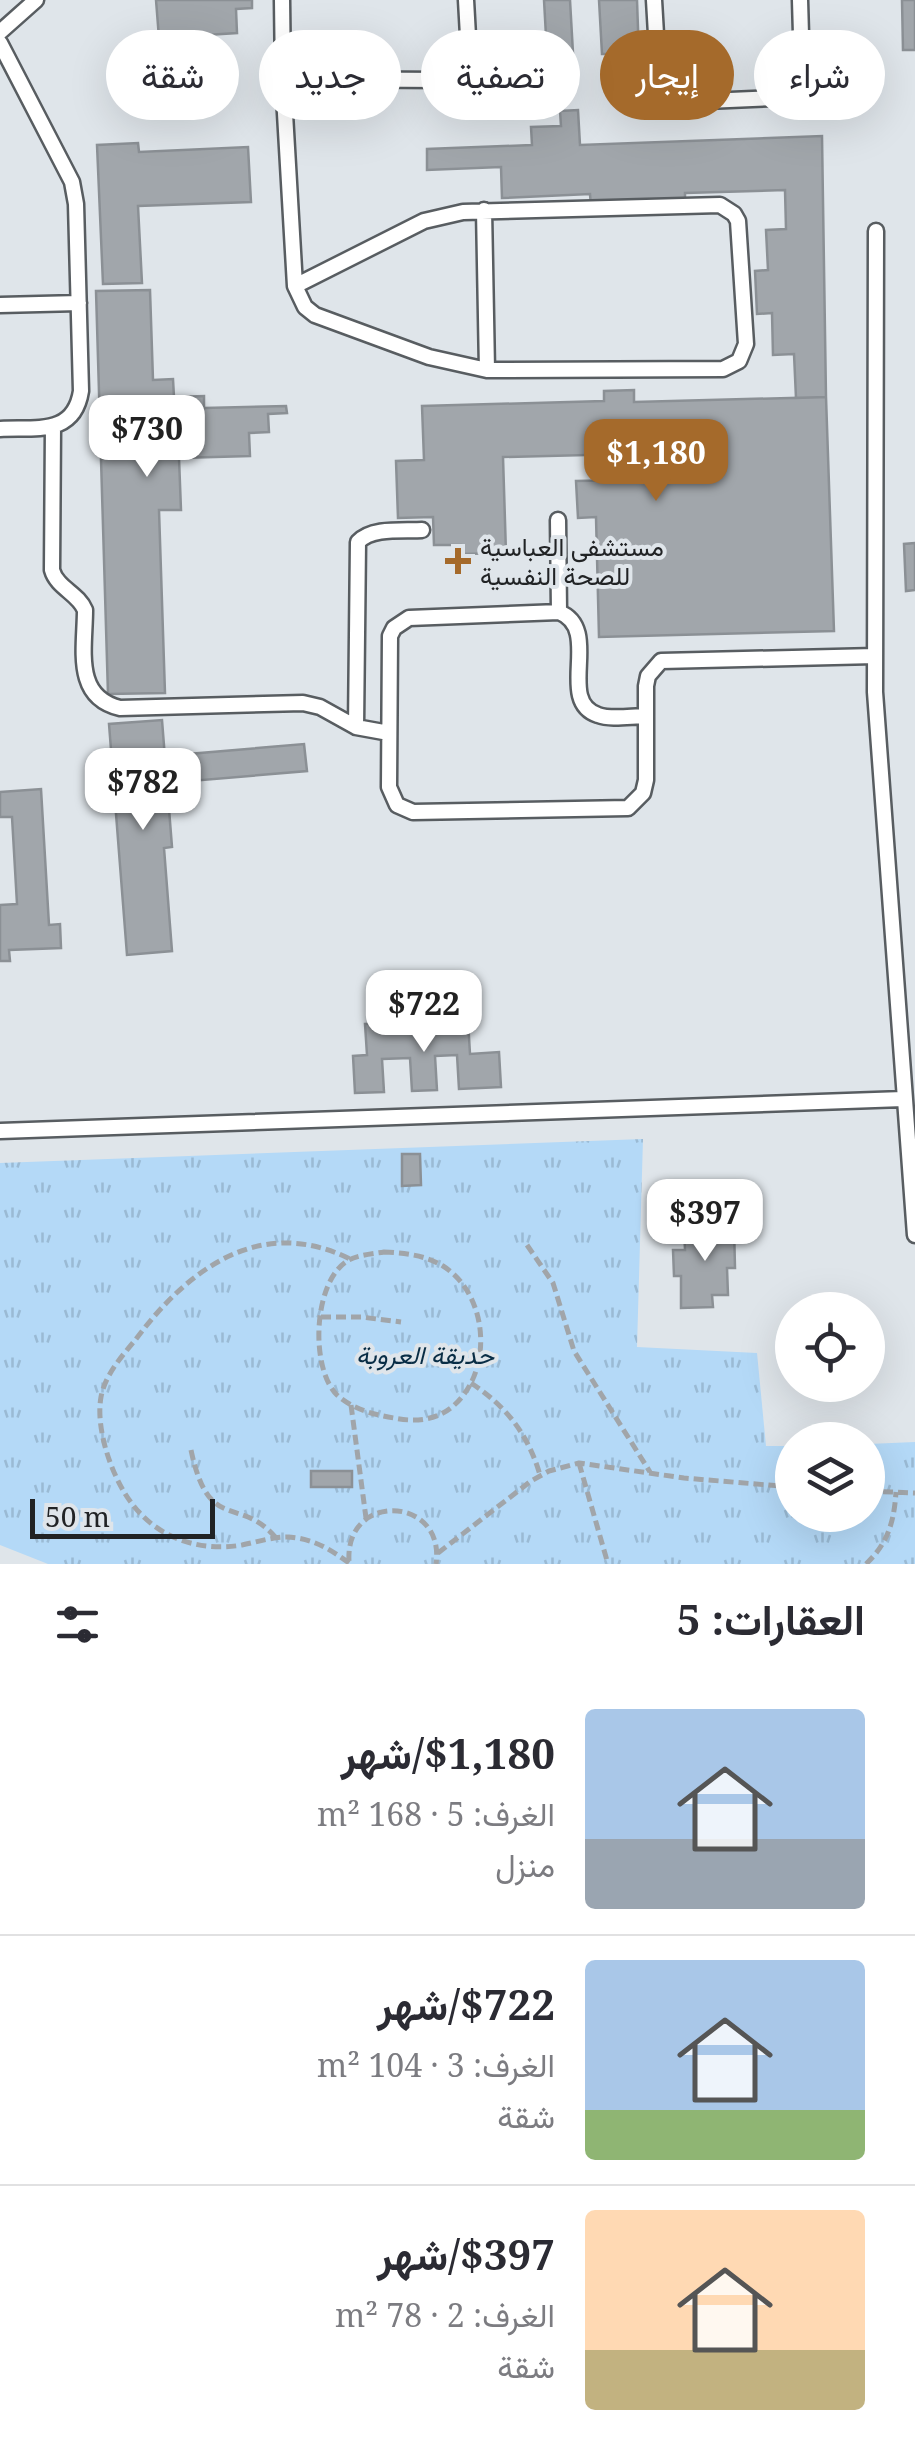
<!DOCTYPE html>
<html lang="ar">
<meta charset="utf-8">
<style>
:root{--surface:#fff;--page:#f7f7f7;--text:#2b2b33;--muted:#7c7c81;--line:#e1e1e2;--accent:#a56a2b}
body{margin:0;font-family:"Noto Serif",Vazirmatn,serif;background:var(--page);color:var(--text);direction:rtl;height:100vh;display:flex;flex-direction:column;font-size:38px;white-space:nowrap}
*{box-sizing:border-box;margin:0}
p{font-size:32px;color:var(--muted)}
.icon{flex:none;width:55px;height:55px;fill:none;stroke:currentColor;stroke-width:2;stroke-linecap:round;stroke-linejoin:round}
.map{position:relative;height:1564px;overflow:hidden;direction:ltr}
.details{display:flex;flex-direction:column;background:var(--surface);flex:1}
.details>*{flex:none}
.top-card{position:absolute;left:30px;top:30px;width:855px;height:90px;direction:rtl;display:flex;gap:20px}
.tools{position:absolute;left:775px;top:1292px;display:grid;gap:20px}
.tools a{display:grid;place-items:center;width:110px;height:110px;border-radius:50%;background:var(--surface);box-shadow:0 10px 40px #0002;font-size:50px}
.scale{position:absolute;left:30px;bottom:25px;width:185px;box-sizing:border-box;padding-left:10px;border:5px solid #212325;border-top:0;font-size:28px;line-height:35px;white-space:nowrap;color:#212325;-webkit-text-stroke:8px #dfe5ea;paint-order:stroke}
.price{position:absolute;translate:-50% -85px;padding:0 22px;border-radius:20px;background:#fff;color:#222;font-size:32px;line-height:65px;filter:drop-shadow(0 2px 5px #0008)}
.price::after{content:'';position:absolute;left:50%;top:60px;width:30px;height:22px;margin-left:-15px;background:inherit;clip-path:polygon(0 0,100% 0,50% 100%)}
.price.current{background:var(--accent);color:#fff}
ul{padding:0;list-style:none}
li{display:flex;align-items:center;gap:30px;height:250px;padding:0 50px}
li+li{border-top:2px solid var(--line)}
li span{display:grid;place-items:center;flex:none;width:280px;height:200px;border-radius:10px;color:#555}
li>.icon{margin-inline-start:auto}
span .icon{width:120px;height:120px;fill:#fffc;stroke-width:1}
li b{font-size:42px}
h2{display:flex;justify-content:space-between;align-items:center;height:120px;padding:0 50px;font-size:42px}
.chip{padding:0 35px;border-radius:45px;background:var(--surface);box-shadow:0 10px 40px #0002;font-size:35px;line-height:90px}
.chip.current{background:var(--accent);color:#fff}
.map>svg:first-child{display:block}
</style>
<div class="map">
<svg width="915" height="1564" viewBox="0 0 915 1564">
<defs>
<pattern id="park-tufts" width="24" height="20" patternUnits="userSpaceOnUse" patternTransform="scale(2.5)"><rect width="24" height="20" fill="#b4d9f7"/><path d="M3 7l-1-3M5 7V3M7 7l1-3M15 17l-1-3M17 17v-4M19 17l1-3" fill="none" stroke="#9abad4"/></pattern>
</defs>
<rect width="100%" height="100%" fill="#dfe5ea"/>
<path fill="url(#park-tufts)" d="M643,1139l-6,208 120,6 9,93h26v69h76v-71l47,-2v122h-867l-48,-19v-382z"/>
<path fill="#a1a6ab" stroke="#8b9095" stroke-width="2.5" d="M156,0h96v8l-16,1 1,24 -78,5z
M544,0h26l3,53 -26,1z
M599,0h38l2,57 -32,2v-5h-5z
M902,0h13v50h-12z
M578,110l2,35 242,-9 4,261 -30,1 -2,-44 -21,1 -1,-42 -15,1 -2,-43 13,-1 -2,-40 20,-1 -1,-39 -100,3v10l-94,4 -1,-13 -88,4 -1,-31 -74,3v-21l105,-4 -1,-18 30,-1 -1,-15z
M138,143l1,9 109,-5 3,55 -113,4 4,77 -39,1 -6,-139z
M150,290l3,90 20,-1 1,18 30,-1v12l82,-2 1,7 -19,1 1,18 -20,1 1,23 -71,2 2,52h-22l6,183 -57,1 -12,-403z
M634,390v12l192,-5 8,234 -235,6 -3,-120 -18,1 -2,-37 51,-1v-26l-124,3 3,96 -44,1 -1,-9h-27l-1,-28 -35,1 -2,-57 28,-1 -2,-54 182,-5v-10z
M915,543v47l-9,1 -2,-47z
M162,720l10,127 -8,1 8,103 -45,4 -18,-231z
M304,744l3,27 -128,11 -2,-27z
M41,789l8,136 11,-1 1,24 -52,2 1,11h-10v-56l17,-1 -5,-87h-12v-25z
M468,1020l2,34 29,-2 2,35 -42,2 -2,-34 -22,1 2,34 -25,1 -2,-33 -28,1 2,33 -29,1 -2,-37 14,-1 -2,-31z
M402,1154h18l1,31 -19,1z
M734,1226l1,42h-8l1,27h-16l1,12 -32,1v-32h-7l-1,-26h12l-1,-23z
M311,1471h41v16h-41z"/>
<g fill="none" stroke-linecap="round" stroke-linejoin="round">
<g stroke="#585d61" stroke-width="19">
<path id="service" d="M282,0l1,79 12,207 10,21 10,8 114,42 58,13 236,-1 16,-8 7,-17 -8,-123 -4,-7 -14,-9 -257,7 -39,9 -129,65
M654,0l5,86 6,9 19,7 91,-4 10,-4 9,-6 8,-19 -2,-69
M0,32l36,-32
M0,43l72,139 4,22 5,187c-7,45 -45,36 -81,38
M283,79l161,1 14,-5 11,-21 -3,-54
M484,210l3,160
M876,231l-1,461 40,543
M0,305l79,-2
M53,426l-1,144c5,18 26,23 33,40 0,38 -12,87 35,98l183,-5 17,4 36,20 33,6
M558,520l1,92
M646,716c-15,0 -35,4 -48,-1 -43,-14 5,-86 -39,-103l-150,6 -15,10 -4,8 -1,151 8,18 16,7 215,-4 15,-15 3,-13v-94l2,-10 13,-15 214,-5
M356,727l2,-185c14,-15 44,-11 64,-12
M0,1131l903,-32"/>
</g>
<path stroke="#a1a5a9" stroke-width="5" stroke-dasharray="10 5" stroke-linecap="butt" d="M527,1245l26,38 21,68 76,121
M384,1252c20,1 41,3 59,14 46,29 51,106 9,141 -17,14 -38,15 -58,11 -19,-3 -42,-9 -57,-23 -27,-27 -24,-112 10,-134 10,-6 25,-7 37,-9z
M321,1317h40l40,5
M471,1383c35,23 57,51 69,92
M351,1405l15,113
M191,1450c18,85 48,44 85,88
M579,1463l29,101
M868,1491l47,2
M438,1553l93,-72 18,-10 30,-8 105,15 108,9
M349,1561c-4,-70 97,-65 87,3
M349,1563c-19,-14 -37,-25 -62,-26 -15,0 -30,5 -45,8 -41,7 -83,-6 -109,-40 -20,-25 -38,-75 -32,-108 4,-22 21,-41 35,-58 53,-71 125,-124 214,-80
M866,1564c22,-21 28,-42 30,-72"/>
<use href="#service" stroke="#fff" stroke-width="14"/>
</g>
<path fill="#a56a2b" stroke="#dfe5ea" stroke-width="4" d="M453 546h10v10h10v10h-10v10h-10v-10h-10v-10h10z"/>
<g text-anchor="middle" stroke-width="8" stroke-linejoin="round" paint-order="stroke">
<g font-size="25" fill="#212325" stroke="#dfe5ea" text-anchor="start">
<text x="480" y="556">مستشفى العباسية<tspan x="480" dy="29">للصحة النفسية</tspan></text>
</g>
<g font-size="25" font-style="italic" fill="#092d45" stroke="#dfe5ea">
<text x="425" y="1364">حديقة العروبة</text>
</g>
</g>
</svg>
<div class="tools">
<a><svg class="icon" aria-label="locate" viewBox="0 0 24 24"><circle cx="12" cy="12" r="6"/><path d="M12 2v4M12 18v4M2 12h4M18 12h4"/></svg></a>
<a><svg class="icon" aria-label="layers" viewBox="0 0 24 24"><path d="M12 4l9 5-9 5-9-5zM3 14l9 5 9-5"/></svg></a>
</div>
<div class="scale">50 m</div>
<b class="price" style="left:147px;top:480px">$730</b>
<b class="price current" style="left:656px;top:504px">$1,180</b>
<b class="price" style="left:143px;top:833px">$782</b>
<b class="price" style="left:424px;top:1055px">$722</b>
<b class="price" style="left:705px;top:1264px">$397</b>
<div class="top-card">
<a class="chip">شراء</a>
<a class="chip current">إيجار</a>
<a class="chip">تصفية</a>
<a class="chip">جديد</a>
<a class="chip">شقة</a>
</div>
</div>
<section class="details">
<h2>العقارات: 5<svg class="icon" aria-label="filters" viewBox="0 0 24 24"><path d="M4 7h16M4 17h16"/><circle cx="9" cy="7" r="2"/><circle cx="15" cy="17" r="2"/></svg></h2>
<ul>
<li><span style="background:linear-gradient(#a9c7e8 65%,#9aa5b1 0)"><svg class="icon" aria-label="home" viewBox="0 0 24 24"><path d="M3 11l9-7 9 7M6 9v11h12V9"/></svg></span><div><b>$1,180/شهر</b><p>الغرف: 5 · 168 m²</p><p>منزل</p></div></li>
<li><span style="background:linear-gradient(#a9c7e8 75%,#8fb573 0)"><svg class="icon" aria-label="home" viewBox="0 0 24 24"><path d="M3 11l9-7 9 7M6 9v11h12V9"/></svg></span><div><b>$722/شهر</b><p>الغرف: 3 · 104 m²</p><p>شقة</p></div></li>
<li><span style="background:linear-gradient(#ffd9b3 70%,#c2b280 0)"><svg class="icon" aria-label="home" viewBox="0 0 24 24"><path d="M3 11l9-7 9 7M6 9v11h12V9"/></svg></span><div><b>$397/شهر</b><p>الغرف: 2 · 78 m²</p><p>شقة</p></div></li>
</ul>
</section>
